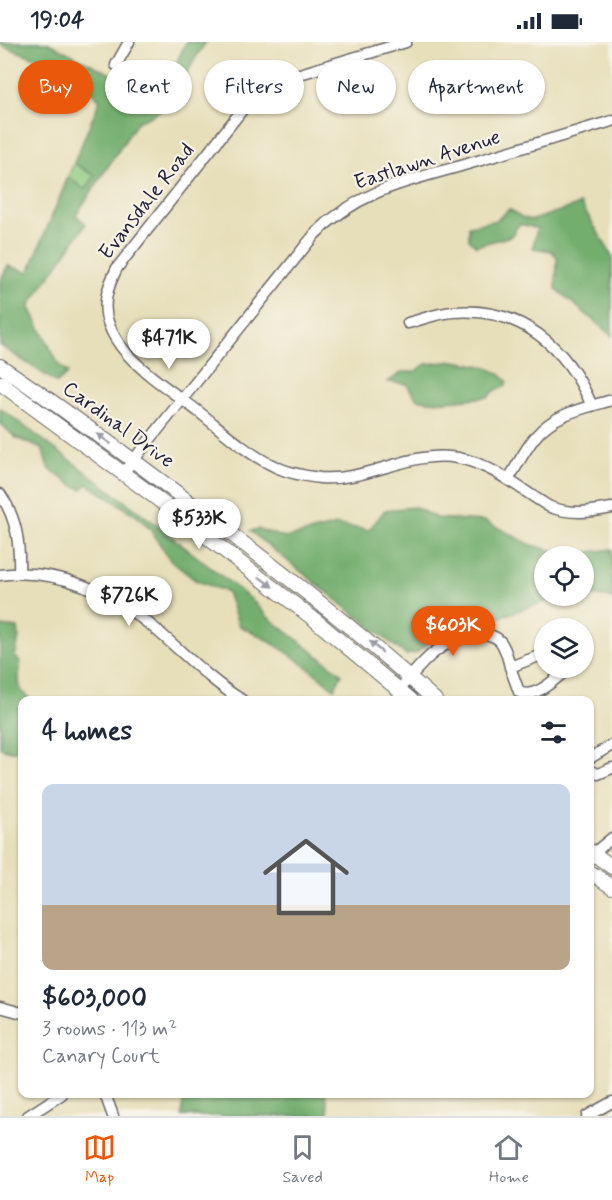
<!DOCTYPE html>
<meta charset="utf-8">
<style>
:root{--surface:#fff;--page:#f6f6f7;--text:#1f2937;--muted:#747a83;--line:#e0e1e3;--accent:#ea580c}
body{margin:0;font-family:Mynerve,sans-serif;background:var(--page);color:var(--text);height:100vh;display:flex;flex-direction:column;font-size:22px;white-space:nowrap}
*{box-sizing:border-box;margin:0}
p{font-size:20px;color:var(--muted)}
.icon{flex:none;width:33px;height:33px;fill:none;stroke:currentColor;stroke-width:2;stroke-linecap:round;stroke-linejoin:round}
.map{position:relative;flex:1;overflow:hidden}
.panel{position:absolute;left:18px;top:654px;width:576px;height:402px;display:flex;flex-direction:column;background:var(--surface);border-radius:12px;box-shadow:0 2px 4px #0004}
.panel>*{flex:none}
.hud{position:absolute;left:18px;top:18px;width:576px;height:54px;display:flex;gap:12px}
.controls{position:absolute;left:534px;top:504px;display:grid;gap:12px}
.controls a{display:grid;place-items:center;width:60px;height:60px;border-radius:50%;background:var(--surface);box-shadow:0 2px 4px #0004;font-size:30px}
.price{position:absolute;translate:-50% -51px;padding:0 14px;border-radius:21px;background:#fff;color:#222;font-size:20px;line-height:39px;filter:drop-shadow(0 2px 3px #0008)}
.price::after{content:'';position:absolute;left:50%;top:36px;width:18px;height:14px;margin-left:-9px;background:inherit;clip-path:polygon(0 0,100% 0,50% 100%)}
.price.on{background:var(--accent);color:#fff}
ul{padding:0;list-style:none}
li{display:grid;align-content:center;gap:12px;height:318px;padding:0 24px}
li span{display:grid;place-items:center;height:186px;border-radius:12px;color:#555}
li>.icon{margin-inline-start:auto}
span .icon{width:108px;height:108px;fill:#fffc;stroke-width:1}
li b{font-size:26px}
h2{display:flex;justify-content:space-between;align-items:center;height:72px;padding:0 24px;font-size:26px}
.chip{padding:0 21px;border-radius:27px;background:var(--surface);box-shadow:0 2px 4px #0004;font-size:21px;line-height:54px}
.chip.on{background:var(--accent);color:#fff}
.status{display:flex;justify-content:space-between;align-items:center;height:42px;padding:0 30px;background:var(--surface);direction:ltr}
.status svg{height:16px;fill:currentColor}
.menu{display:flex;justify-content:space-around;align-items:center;height:84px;border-top:2px solid var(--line);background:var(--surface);font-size:16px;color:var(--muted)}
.menu a{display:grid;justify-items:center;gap:3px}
.menu .on{color:var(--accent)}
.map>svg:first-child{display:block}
</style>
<div class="status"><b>19:04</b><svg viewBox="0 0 49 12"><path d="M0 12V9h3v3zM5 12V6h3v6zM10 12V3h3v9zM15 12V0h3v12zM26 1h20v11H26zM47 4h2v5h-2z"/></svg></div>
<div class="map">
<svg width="612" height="1074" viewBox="0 0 612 1074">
<rect width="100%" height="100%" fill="#f7f3e8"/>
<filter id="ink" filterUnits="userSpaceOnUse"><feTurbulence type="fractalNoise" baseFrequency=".0167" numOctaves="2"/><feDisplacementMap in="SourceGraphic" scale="12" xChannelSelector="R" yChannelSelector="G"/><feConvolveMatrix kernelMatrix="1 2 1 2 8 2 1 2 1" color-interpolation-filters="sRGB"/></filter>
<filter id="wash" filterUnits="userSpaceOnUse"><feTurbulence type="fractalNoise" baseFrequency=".008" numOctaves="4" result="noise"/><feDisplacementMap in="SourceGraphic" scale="24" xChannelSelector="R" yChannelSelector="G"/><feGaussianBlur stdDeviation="1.35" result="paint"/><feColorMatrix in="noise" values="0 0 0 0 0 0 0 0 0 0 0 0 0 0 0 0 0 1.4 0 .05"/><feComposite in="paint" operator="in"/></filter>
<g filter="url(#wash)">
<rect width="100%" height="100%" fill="#e7dfba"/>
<path fill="#8fca7f" stroke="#58765d" stroke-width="1.5" d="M74,121l21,13 -10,15 -17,-14z"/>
<path fill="#73ae6e" stroke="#4a6854" stroke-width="1.5" d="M0,0h47l90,45c31,-1 38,-20 49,-45h20c-21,28 -31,70 -68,79l-62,94 10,9 -57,82 30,59 9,8 -11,10 -57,-38v-64l8,-15 21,6 39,-95 17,13 10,-14 -21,-13 26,-63 -22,-22 -37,-18 -41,-15z
M581,162l31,52v80l-56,-47 1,-31 -5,-7 -19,-3 4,-20 -18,-4 -8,12 -35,10 -7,-7v-13l28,-6 12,-11 14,9 10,2z
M454,319c21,4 38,4 53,20l-2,6 -10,3 -7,7c-16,1 -54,8 -69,2 -6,-3 -9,-10 -12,-15l-19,-2 14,-10h12l12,-8z
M0,366l149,111 103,81 17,18 73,56 -8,15c-31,-26 -58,-47 -95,-63l-12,-34 -32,-12 -25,-20 -20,-31 -13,-13 -49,-32 -6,5c-8,-2 -11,-5 -17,-9 -18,-12 -18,-10 -22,-31l-27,-11 -16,-15z
M415,465l21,11 49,3 44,23 38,11 45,-6v51l-1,-2 -27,-4v-38h-40v40h17l-67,23 -42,11 -21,9 -14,14 -11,2 -156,-124 9,-2 26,9 52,-13 32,5 16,-20z
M0,584l18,2 1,9 -4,20 5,4c0,18 -6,28 12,39h-10v51h-11l-11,-3z
M184,1052h142l3,22h-147z"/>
</g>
<g filter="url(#ink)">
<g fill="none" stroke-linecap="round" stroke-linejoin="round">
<g stroke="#676467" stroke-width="13">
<path id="minor" d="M406,0l-126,38 -21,12 -9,8 -133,168c-9,18 -16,37 -8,57 4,11 11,21 19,30 20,22 48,39 71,57 23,18 47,41 73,53 15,8 32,11 48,13 48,4 91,-29 138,-20 34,6 63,32 92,49 22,8 40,5 62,1
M116,23l13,-23
M408,281c15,-4 30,-10 45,-11 68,-6 114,35 139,94
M123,431l192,-239c47,-46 95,-53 156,-71 47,-14 94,-28 141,-42
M508,438c9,-14 17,-31 28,-44 19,-23 49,-28 76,-36
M0,452c17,24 20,50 19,79
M0,533c56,-8 110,17 153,52 30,25 56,53 89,73
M544,612l-34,13 9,25c17,8 38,-15 50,-24
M400,647c9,-11 20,-24 31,-34 15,-13 52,-31 69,-14 6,7 8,18 10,26
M590,716l22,-13
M590,729l8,3 14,-6
M590,814l22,-18
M0,965l22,6
M105,1052l8,22
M28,1074l34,-22
M587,1074l25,-14"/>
</g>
<g stroke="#676467" stroke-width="16">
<path id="major" d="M0,324c79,53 155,110 231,168 70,53 139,107 204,166
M0,341l147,108 168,129 96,80
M590,809l22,16
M590,830l22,15"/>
</g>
<use href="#minor" stroke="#fff" stroke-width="10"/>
<use href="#major" stroke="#fff" stroke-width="14"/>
</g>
<defs><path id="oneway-solid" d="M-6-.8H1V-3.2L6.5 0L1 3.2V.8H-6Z" transform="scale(1.5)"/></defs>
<g fill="#9c9ca7">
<use href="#oneway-solid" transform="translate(104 397) rotate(-144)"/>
<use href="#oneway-solid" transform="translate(266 540) rotate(37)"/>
<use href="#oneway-solid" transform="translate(376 605) rotate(-139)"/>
</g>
</g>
<g text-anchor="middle" stroke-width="4.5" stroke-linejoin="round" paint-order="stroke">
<g font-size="21" fill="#22223b" stroke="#f7f3e8">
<text transform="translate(427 117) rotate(-18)" y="7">Eastlawn Avenue</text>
<text transform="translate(146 159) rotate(-52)" y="7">Evansdale Road</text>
<text transform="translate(119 382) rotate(36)" y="7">Cardinal Drive</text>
</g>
</g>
</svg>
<div class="controls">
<a><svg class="icon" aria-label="locate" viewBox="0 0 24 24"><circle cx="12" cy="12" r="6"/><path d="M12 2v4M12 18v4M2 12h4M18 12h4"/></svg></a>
<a><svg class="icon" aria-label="layers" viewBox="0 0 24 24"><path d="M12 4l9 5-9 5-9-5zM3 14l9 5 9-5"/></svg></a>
</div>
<b class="price" style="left:169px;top:328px">$471K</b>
<b class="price" style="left:199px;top:508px">$533K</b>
<b class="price" style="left:129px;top:585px">$726K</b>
<b class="price on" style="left:453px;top:615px">$603K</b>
<div class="hud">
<a class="chip on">Buy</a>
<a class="chip">Rent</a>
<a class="chip">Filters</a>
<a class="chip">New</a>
<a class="chip">Apartment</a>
</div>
<section class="panel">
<h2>4 homes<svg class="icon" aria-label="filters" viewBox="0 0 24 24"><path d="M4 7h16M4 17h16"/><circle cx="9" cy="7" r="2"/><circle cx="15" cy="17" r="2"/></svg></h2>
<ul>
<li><span style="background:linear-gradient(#c9d6e8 65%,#b9a48a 0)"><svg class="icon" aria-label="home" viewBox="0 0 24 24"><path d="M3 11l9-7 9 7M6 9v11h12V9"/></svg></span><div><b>$603,000</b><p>3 rooms · 113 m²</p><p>Canary Court</p></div></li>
</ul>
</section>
</div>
<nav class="menu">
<a class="on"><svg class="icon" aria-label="map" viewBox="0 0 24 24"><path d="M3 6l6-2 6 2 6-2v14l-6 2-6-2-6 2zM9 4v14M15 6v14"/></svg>Map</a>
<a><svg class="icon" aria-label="saved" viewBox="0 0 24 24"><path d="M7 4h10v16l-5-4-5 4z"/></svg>Saved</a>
<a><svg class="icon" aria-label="home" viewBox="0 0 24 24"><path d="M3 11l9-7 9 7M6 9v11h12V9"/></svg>Home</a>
</nav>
